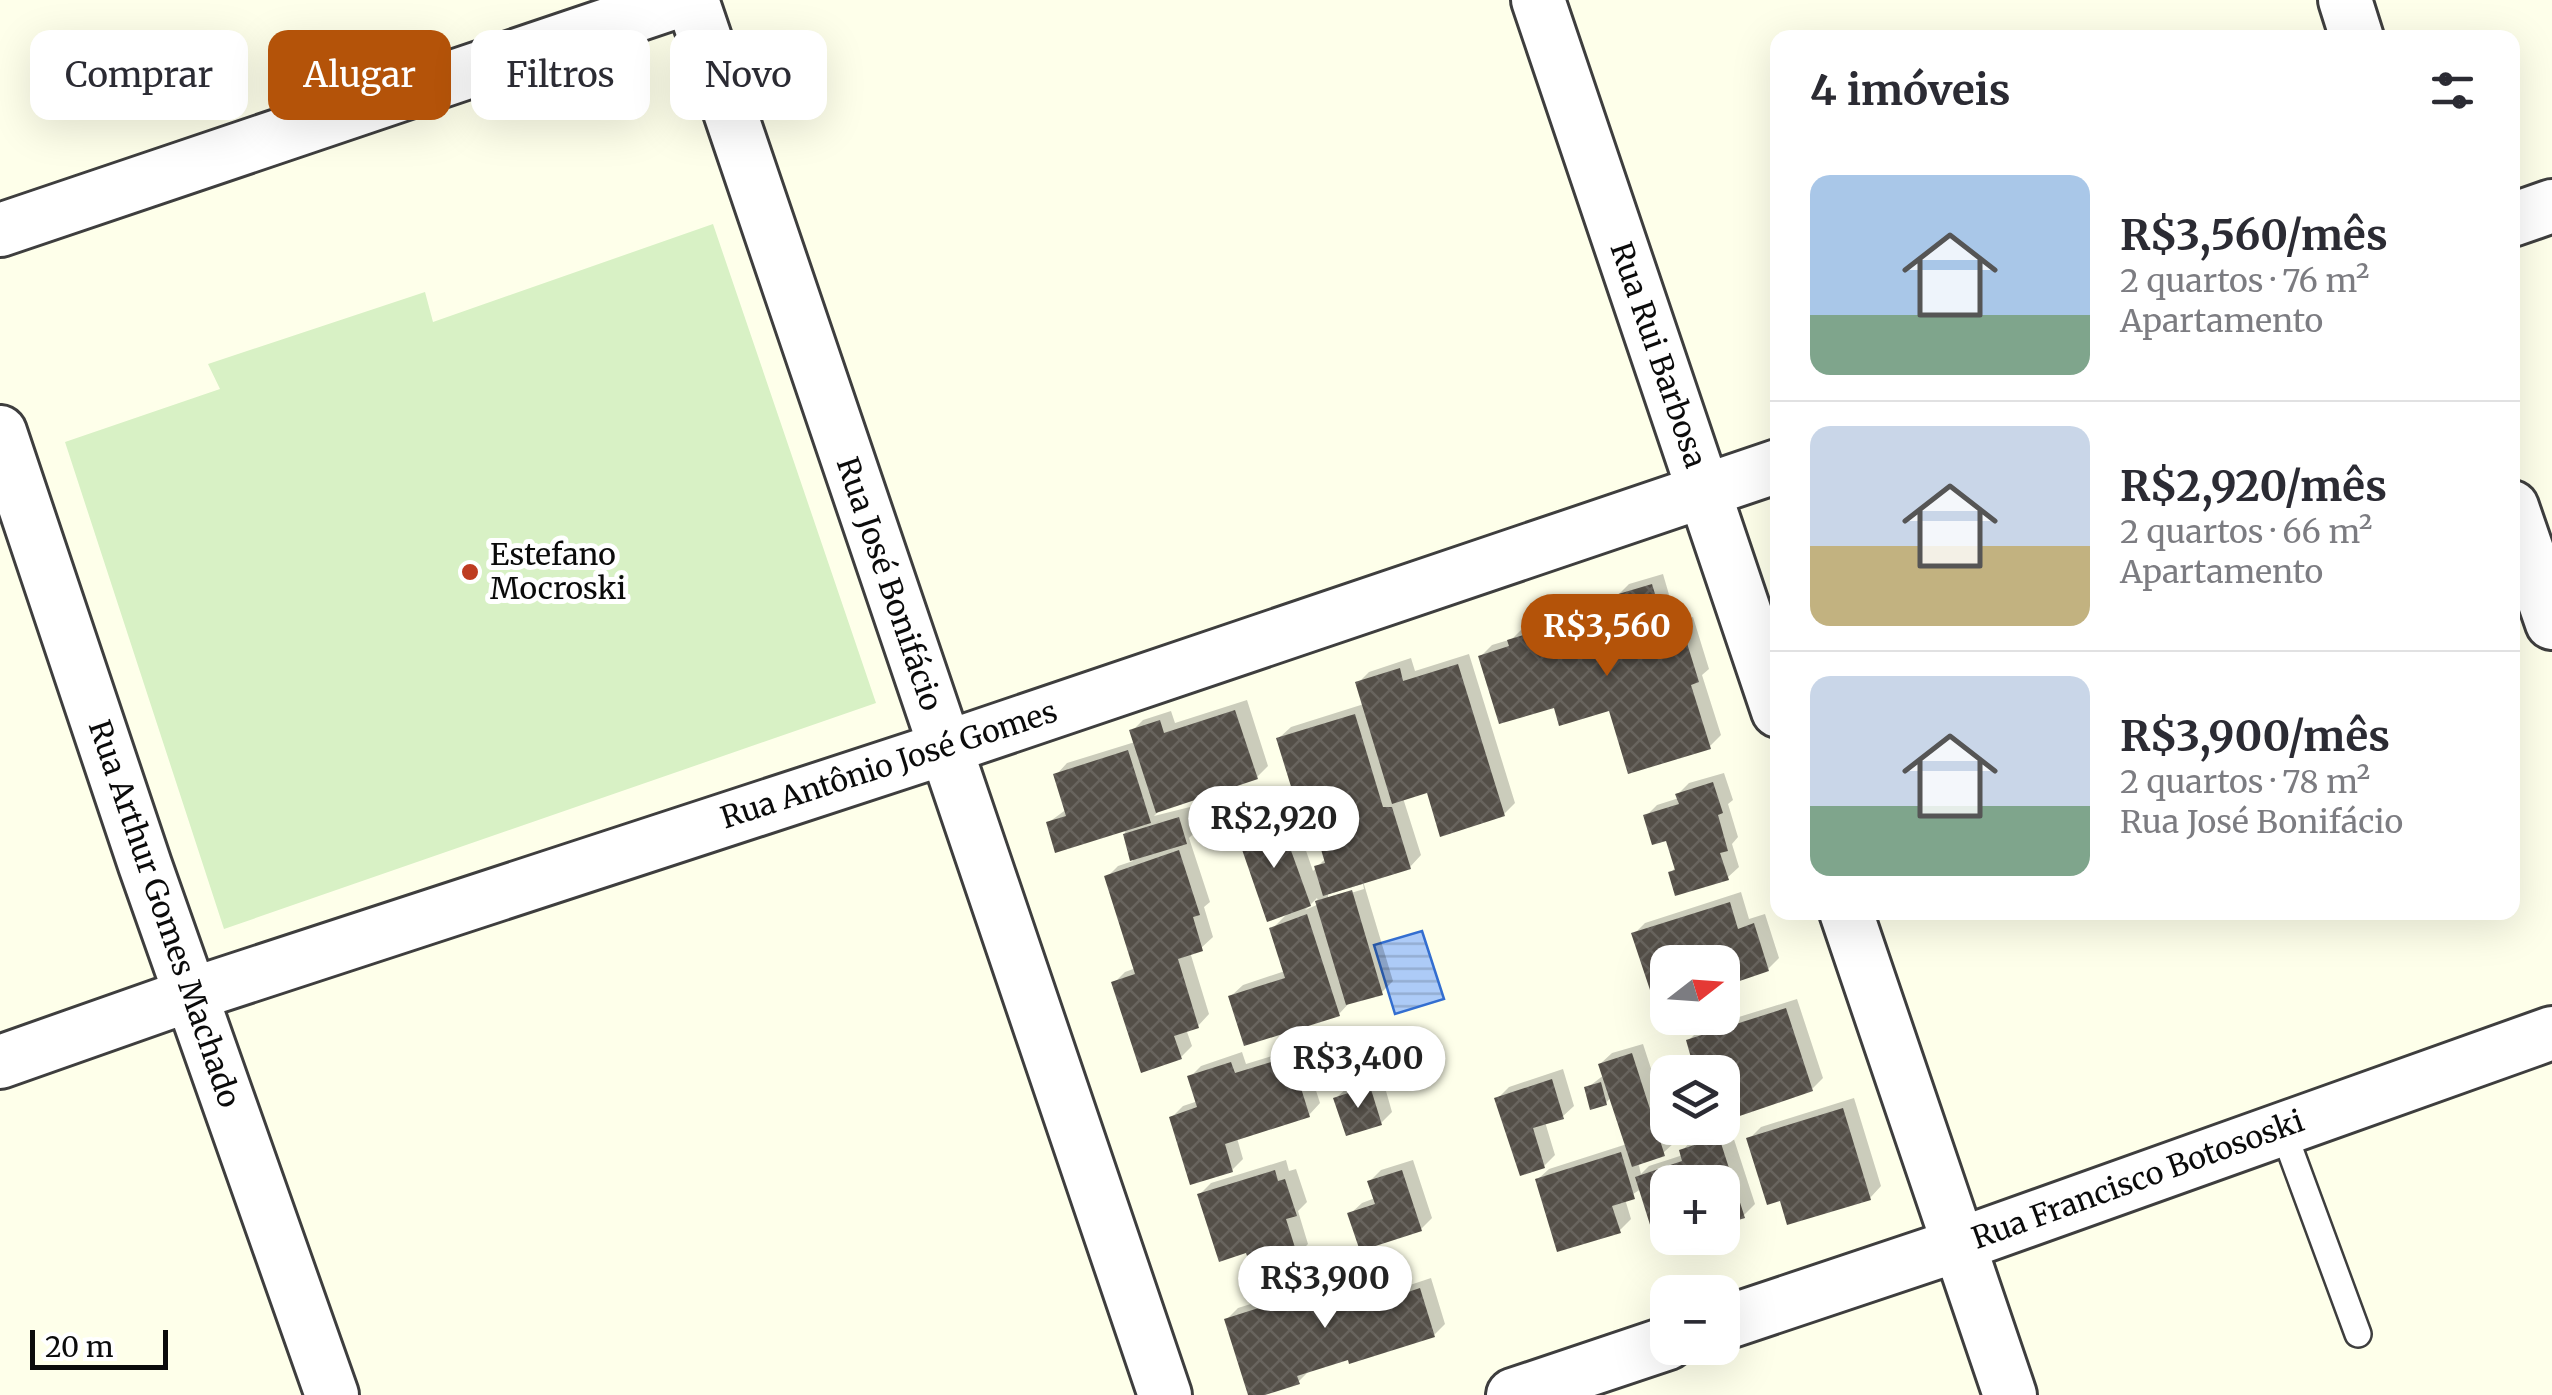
<!DOCTYPE html>
<html lang="pt">
<meta charset="utf-8">
<style>
:root{--surface:#fff;--page:#f2f2f3;--text:#2b2b33;--muted:#7c7c81;--line:#e1e1e2;--accent:#b45309}
body{margin:0;font-family:Merriweather,serif;background:var(--page);color:var(--text);height:100vh;display:flex;flex-direction:column;font-size:38px;white-space:nowrap}
*{box-sizing:border-box;margin:0}
p{font-size:32px;color:var(--muted)}
.icon{flex:none;width:55px;height:55px;fill:none;stroke:currentColor;stroke-width:2;stroke-linecap:round;stroke-linejoin:round}
.map{position:relative;flex:1;overflow:hidden}
.sheet{position:absolute;left:1770px;top:30px;width:750px;height:890px;display:flex;flex-direction:column;background:var(--surface);border-radius:20px;box-shadow:0 10px 40px #0002}
.sheet>*{flex:none}
.top-card{position:absolute;left:30px;top:30px;width:950px;height:90px;display:flex;gap:20px}
.needle{width:65px;rotate:73deg}
.controls{position:absolute;left:1650px;top:945px;display:grid;gap:20px}
.controls a{display:grid;place-items:center;width:90px;height:90px;border-radius:20px;background:var(--surface);box-shadow:0 10px 40px #0002;font-size:50px}
.scale{position:absolute;left:30px;bottom:25px;width:138px;box-sizing:border-box;padding-left:10px;border:5px solid #0b0b0b;border-top:0;font-size:28px;line-height:35px;white-space:nowrap;color:#0b0b0b;-webkit-text-stroke:8px #fff;paint-order:stroke}
.price{position:absolute;translate:-50% -85px;padding:0 22px;border-radius:35px;background:#fff;color:#222;font-size:32px;line-height:65px;filter:drop-shadow(0 2px 5px #0008)}
.price::after{content:'';position:absolute;left:50%;top:60px;width:30px;height:22px;margin-left:-15px;background:inherit;clip-path:polygon(0 0,100% 0,50% 100%)}
.price.active{background:var(--accent);color:#fff}
ul{padding:0;list-style:none}
li{display:flex;align-items:center;gap:30px;height:250px;padding:0 40px}
li+li{border-top:2px solid var(--line)}
li span{display:grid;place-items:center;flex:none;width:280px;height:200px;border-radius:20px;color:#555}
li>.icon{margin-inline-start:auto}
span .icon{width:120px;height:120px;fill:#fffc;stroke-width:1}
li b{font-size:42px}
h2{display:flex;justify-content:space-between;align-items:center;height:120px;padding:0 40px;font-size:42px}
.chip{padding:0 35px;border-radius:20px;background:var(--surface);box-shadow:0 10px 40px #0002;font-size:35px;line-height:90px}
.chip.active{background:var(--accent);color:#fff}
.map>svg:first-child{display:block}
</style>
<div class="map">
<svg width="2552" height="1395" viewBox="0 0 2552 1395">
<defs>
<pattern id="water-rules" width="6" height="5" patternUnits="userSpaceOnUse" patternTransform="scale(2.5)"><rect width="6" height="5" fill="#adcbf7"/><path d="M0 2.5h6" fill="none" stroke="#94add2"/></pattern>
<pattern id="building-cross-hatch" width="8" height="8" patternUnits="userSpaceOnUse" patternTransform="scale(2.5)"><rect width="8" height="8" fill="#544f48"/><path d="M0 0l8 8M0 8l8-8" fill="none" stroke="#68645e"/></pattern>
</defs>
<rect width="100%" height="100%" fill="#feffea"/>
<path fill="#d8f1c5" d="M713,224l163,479 -652,226 -159,-487 155,-53 -12,-25 217,-72 8,30z"/>
<path fill="url(#water-rules)" stroke="#336ed0" stroke-width="2.5" d="M1422,931l22,68 -49,15 -21,-69z"/>
<path fill="#0003" fill-rule="evenodd" d="M1663,574l14,48 16,-5 16,52 -7,6 19,60 -12,12 -99,-40 -54,-2 -75,-49 11,-11 20,-6 9,-9 97,-31 -1,-3 12,-12z
M1469,654l46,149 -11,11 -76,-24 -25,8 18,57 -11,12 -47,14 30,100 -11,11 -31,9 -12,13 -108,-18 12,-11 42,-14 -13,-42 17,-17 -50,-76 12,-11 41,-15 21,61 13,-13 -12,-42 -35,-78 12,-11 73,-23 -6,-21 11,-11 42,-14 4,13zM1363,884l1,5 -36,11v-6zM1317,898l2,6 -14,6z
M1247,700l21,66 -11,11 -95,31 -8,8 36,-9 7,23 -8,8 21,64 -6,5 9,30 -12,11 -11,4 19,62 -11,12 -12,3 6,17 -11,11 -67,-74 11,-11 11,-4 -29,-91 11,-11 15,-5 -9,-32 -75,-7 18,-13 -11,-34 11,-12 68,-21 -3,-11 11,-11 28,-9 4,12z
M1724,773l9,27 -5,4 10,33 -6,7 7,23 -12,11 -57,-5 6,-6 -8,-29 -22,-22 11,-11 22,-7 -1,-4 11,-11z
M1741,892l8,27 16,-5 14,44 -11,11 -46,-7h-54l-34,-28 11,-11z
M1797,999l26,79 -11,11 -90,-17h-24l-10,-31 12,-12z
M1643,1044l32,98 -12,11 -25,9 3,12 8,-8 34,-11 -1,-4 11,-12 37,-12 25,77 -12,12 -21,-34h-54v56h10l-20,6 -17,-55 -16,10 6,20 -12,12 -82,-51 12,-11 78,-25 -16,-47 -5,6 -19,-15 17,-13 -4,-11 12,-11z
M1302,1047l18,56 -11,12 -72,23 6,21 -11,11 -60,-53 11,-11 15,-5 -8,-24 11,-11 41,-14 4,12z
M1563,1069l11,37 -12,11 -17,5 10,33 -11,11 -46,-68 11,-11z
M1382,1077l10,35 -11,11 -45,-25 12,-11z
M1854,1098l27,88 -11,12h-88l-33,-59 12,-12z
M1286,1160l3,11 7,-2 11,33 -9,9 10,33 -11,11 -49,-5 -48,-56 11,-11z
M1413,1160l19,58 -11,11 -71,-15 12,-11 13,-5 -5,-17 11,-11z
M1398,1257l9,29 24,-8 14,46 -11,11 -85,22 -39,13 -12,12 -47,13 -24,-76 11,-11 101,-32 3,10 12,-4 -1,-3 11,-11z"/>
<path fill="url(#building-cross-hatch)" d="M1652,584l14,47 16,-4 17,55 -8,3 20,64 -83,25 -19,-63 -50,15 -5,-18 -55,16 -21,-68 31,-10 -2,-6 111,-34 -3,-11z
M1458,664l47,152 -65,21 -13,-44 -35,11 -37,-122 45,-14 3,13z
M1235,710l23,69 -102,34 -27,-83 31,-10 4,13z
M1355,714l28,93h9l19,62 -88,27 -9,-30 11,-3 -13,-44 -10,3 -26,-84z
M1128,750l23,73 -96,30 -9,-31 20,-6 -13,-42z
M1713,782l10,31 -5,2 10,36 -8,2 9,27 -54,16 -7,-24 7,-2 -9,-29 -14,4 -9,-30 36,-11 -4,-10z
M1179,817l8,27 -57,17 -7,-27z
M1280,820l31,86 -44,16 -30,-87z
M1179,850l21,65 -7,2 10,34 -25,8 21,69 -25,8 8,23 -41,14 -30,-91 24,-8 -31,-98z
M1352,890l31,105 -37,10 -31,-104z
M1730,902l8,27 16,-6 15,48 -47,16v-25h-54v22l-18,6 -19,-57z
M1307,914l33,102 -96,30 -16,-50 57,-18 -16,-50z
M1786,1008l27,83 -91,31v-50h-27l-9,-32z
M1632,1053l33,103 -33,11 -34,-103z
M1291,1056l19,61 -85,27 8,28 -43,13 -21,-68 28,-10 -10,-31 44,-14 4,11z
M1552,1079l12,40 -31,9 12,40 -25,8 -26,-78z
M1601,1082l6,23 -17,5 -6,-23z
M1370,1086l12,39 -36,11 -13,-38z
M1843,1108l28,92 -84,25 -7,-24 -13,4 -21,-67z
M1719,1137l26,81 -23,7v-43h-54v56h16l-27,9 -22,-70 47,-16 -3,-11z
M1621,1152l14,47 -23,7 9,27 -64,19 -22,-73z
M1275,1170l3,11 7,-2 12,37 -11,3 12,38 -46,14 -6,-18 -27,9 -22,-68z
M1402,1170l20,61 -62,20 -13,-38 28,-9 -8,-23z
M1387,1267l9,29 24,-8 15,49 -86,27 -1,-4 -51,16 3,8 -35,11h-17l-24,-76 104,-33 3,10 22,-7 -3,-10z"/>
<g fill="none" stroke-linecap="round" stroke-linejoin="round">
<g stroke="#3e3e3e" stroke-width="30">
<path id="lane" d="M2282,1128l76,206"/>
</g>
<g stroke="#3e3e3e" stroke-width="58">
<path id="street" d="M692,0l473,1395
M1538,0l240,711
M2345,0l12,38
M2512,220l40,-14
M0,230l681,-230
M0,432l145,433 187,530
M2512,507l40,116
M1846,912l164,483
M0,1062l190,-67 755,-247 833,-282
M1722,1324l236,-79 594,-212
M1513,1395l155,-52"/>
</g>
<use href="#lane" stroke="#fff" stroke-width="25"/>
<use href="#street" stroke="#fff" stroke-width="52"/>
</g>
<circle fill="#be3c21" stroke="#fff" stroke-width="4" cx="470" cy="572" r="10"/>
<g text-anchor="middle" stroke-width="10" stroke-linejoin="round" paint-order="stroke">
<g font-size="30" fill="#0b0b0b" stroke="#fff">
<text transform="translate(1658 355) rotate(71)" y="10">Rua Rui Barbosa</text>
<text transform="translate(889 584) rotate(71)" y="10">Rua José Bonifácio</text>
<text transform="translate(889 765) rotate(-18)" y="10">Rua Antônio José Gomes</text>
<text transform="translate(164 914) rotate(71)" y="10">Rua Arthur Gomes Machado</text>
<text transform="translate(2138 1180) rotate(-20)" y="10">Rua Francisco Botososki</text>
</g>
<g font-size="30" fill="#0b0b0b" stroke="#fff" text-anchor="start">
<text x="490" y="565">Estefano<tspan x="490" dy="34">Mocroski</tspan></text>
</g>
</g>
</svg>
<div class="controls">
<a><svg class="needle" viewBox="-14 -14 28 28"><path d="M0-13l5 13h-10z" fill="#e53935"/><path d="M0 13l5-13h-10z" fill="#7c7c81"/></svg></a>
<a><svg class="icon" aria-label="layers" viewBox="0 0 24 24"><path d="M12 4l9 5-9 5-9-5zM3 14l9 5 9-5"/></svg></a>
<a>+</a>
<a>−</a>
</div>
<div class="scale">20 m</div>
<b class="price active" style="left:1607px;top:679px">R$3,560</b>
<b class="price" style="left:1274px;top:871px">R$2,920</b>
<b class="price" style="left:1358px;top:1111px">R$3,400</b>
<b class="price" style="left:1325px;top:1331px">R$3,900</b>
<div class="top-card">
<a class="chip">Comprar</a>
<a class="chip active">Alugar</a>
<a class="chip">Filtros</a>
<a class="chip">Novo</a>
</div>
<section class="sheet">
<h2>4 imóveis<svg class="icon" aria-label="filters" viewBox="0 0 24 24"><path d="M4 7h16M4 17h16"/><circle cx="9" cy="7" r="2"/><circle cx="15" cy="17" r="2"/></svg></h2>
<ul>
<li><span style="background:linear-gradient(#a9c7e8 70%,#7fa58c 0)"><svg class="icon" aria-label="home" viewBox="0 0 24 24"><path d="M3 11l9-7 9 7M6 9v11h12V9"/></svg></span><div><b>R$3,560/mês</b><p>2 quartos · 76 m²</p><p>Apartamento</p></div></li>
<li><span style="background:linear-gradient(#c9d6e8 60%,#c2b280 0)"><svg class="icon" aria-label="home" viewBox="0 0 24 24"><path d="M3 11l9-7 9 7M6 9v11h12V9"/></svg></span><div><b>R$2,920/mês</b><p>2 quartos · 66 m²</p><p>Apartamento</p></div></li>
<li><span style="background:linear-gradient(#c9d6e8 65%,#7fa58c 0)"><svg class="icon" aria-label="home" viewBox="0 0 24 24"><path d="M3 11l9-7 9 7M6 9v11h12V9"/></svg></span><div><b>R$3,900/mês</b><p>2 quartos · 78 m²</p><p>Rua José Bonifácio</p></div></li>
</ul>
</section>
</div>
